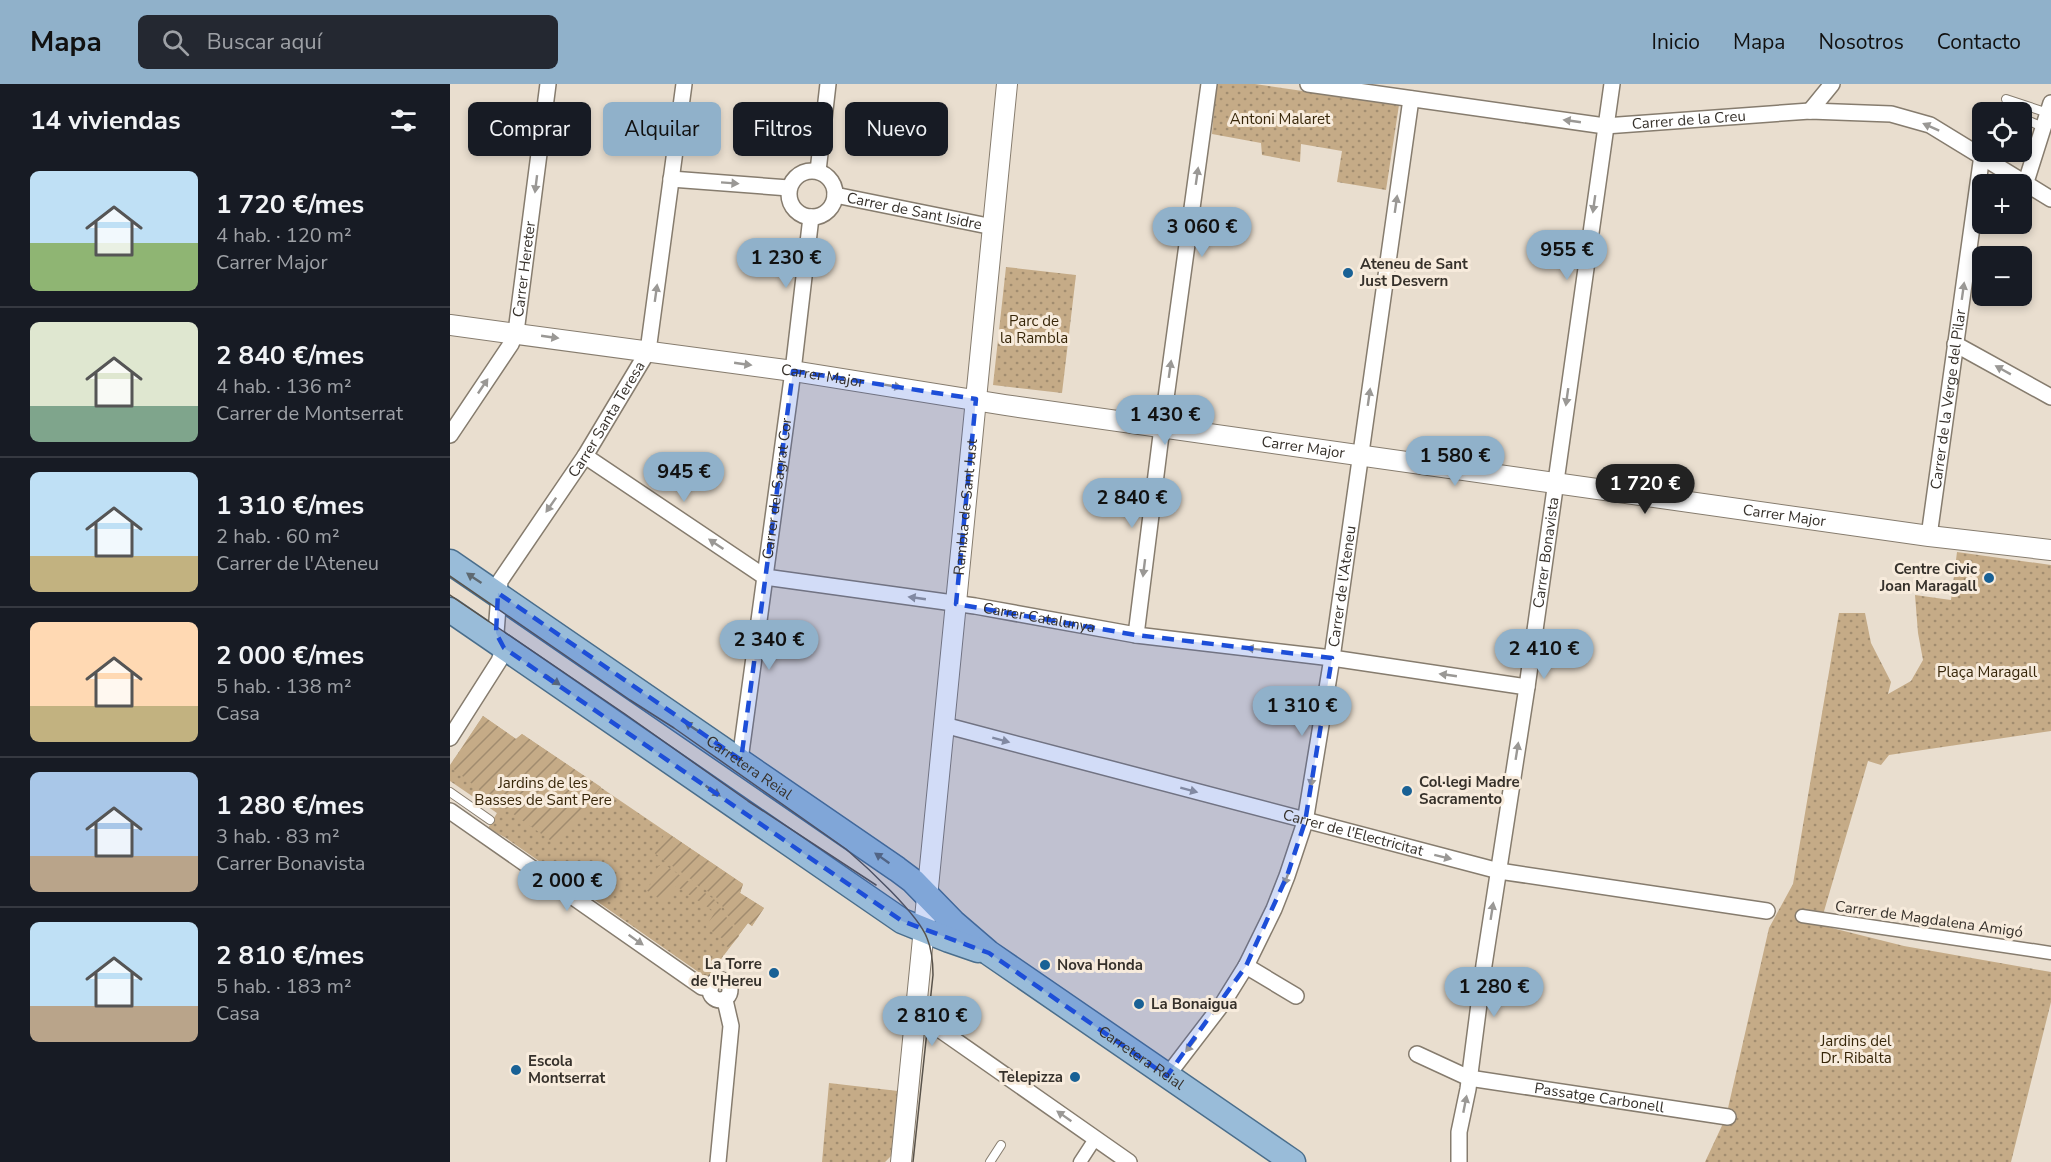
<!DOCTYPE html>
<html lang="es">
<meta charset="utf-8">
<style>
:root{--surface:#171b24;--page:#242831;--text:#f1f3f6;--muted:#9ea1a6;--line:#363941;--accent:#90b1ca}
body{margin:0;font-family:"Nunito Sans",sans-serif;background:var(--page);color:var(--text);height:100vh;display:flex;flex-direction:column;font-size:22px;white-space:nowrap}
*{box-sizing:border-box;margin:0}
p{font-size:20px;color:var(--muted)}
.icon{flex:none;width:33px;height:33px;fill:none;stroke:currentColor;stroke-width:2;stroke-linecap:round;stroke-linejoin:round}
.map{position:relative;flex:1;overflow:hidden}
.side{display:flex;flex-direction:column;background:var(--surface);width:450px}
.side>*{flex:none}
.hud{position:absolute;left:18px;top:18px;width:570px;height:54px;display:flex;gap:12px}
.buttons{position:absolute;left:1522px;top:18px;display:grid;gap:12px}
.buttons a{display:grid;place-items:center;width:60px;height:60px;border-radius:9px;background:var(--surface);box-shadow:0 3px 9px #0003;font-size:30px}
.price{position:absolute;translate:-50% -51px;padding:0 14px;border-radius:21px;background:var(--accent);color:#111;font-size:20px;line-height:39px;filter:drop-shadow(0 2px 3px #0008)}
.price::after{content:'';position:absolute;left:50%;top:36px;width:18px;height:14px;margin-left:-9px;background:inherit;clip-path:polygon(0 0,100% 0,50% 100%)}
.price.active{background:#222;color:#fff}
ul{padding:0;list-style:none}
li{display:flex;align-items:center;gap:18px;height:150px;padding:0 30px}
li+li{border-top:2px solid var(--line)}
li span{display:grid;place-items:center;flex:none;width:168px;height:120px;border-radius:9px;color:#555}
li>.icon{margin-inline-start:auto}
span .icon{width:72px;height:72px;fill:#fffc;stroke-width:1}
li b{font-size:26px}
h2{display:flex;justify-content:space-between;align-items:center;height:72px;padding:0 30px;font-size:26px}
.tag{padding:0 21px;border-radius:9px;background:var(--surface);box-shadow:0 3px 9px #0003;font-size:21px;line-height:54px}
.tag.active{background:var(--accent);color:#111}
header{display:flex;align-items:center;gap:36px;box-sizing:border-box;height:84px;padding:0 30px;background:var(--accent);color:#111}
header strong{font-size:28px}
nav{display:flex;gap:33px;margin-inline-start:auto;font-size:21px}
.search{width:420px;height:54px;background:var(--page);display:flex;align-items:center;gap:15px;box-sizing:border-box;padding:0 21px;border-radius:9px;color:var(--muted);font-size:22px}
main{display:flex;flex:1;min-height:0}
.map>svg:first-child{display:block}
</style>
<header>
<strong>Mapa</strong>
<div class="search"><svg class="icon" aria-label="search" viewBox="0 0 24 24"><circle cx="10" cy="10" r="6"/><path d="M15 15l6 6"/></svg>Buscar aquí</div>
<nav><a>Inicio</a><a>Mapa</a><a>Nosotros</a><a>Contacto</a></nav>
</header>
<main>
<section class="side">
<h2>14 viviendas<svg class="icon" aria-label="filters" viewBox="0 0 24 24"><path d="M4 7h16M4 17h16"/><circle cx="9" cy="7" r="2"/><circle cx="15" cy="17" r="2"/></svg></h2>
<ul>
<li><span style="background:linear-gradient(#bfe0f5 60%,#8fb573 0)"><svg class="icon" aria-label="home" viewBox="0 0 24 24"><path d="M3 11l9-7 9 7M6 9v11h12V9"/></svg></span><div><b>1 720 €/mes</b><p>4 hab. · 120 m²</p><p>Carrer Major</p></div></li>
<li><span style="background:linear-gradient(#dfe7d0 70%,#7fa58c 0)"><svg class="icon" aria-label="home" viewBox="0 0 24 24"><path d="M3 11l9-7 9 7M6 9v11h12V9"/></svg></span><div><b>2 840 €/mes</b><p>4 hab. · 136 m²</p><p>Carrer de Montserrat</p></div></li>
<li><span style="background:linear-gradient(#bfe0f5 70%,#c2b280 0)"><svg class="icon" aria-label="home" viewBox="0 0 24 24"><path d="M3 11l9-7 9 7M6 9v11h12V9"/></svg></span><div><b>1 310 €/mes</b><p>2 hab. · 60 m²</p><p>Carrer de l'Ateneu</p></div></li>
<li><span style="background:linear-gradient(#ffd9b3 70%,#c2b280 0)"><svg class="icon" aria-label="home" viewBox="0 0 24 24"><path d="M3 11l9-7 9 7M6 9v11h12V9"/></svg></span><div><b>2 000 €/mes</b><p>5 hab. · 138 m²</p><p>Casa</p></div></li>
<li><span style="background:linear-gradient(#a9c7e8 70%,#b9a48a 0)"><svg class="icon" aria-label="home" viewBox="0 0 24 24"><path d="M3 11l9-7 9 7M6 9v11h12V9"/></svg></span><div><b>1 280 €/mes</b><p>3 hab. · 83 m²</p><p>Carrer Bonavista</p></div></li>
<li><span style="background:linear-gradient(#bfe0f5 70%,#b9a48a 0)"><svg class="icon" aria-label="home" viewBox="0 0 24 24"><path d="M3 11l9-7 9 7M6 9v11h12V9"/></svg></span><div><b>2 810 €/mes</b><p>5 hab. · 183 m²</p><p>Casa</p></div></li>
</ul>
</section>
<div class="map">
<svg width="1601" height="1078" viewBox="0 0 1601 1078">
<defs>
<pattern id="park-dots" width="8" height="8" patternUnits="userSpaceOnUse" patternTransform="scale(1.5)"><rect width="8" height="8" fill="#c5ab87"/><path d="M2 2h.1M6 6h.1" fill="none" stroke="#a18c6f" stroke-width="1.8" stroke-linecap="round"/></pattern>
<pattern id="garden-furrows" width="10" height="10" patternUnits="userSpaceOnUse" patternTransform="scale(1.5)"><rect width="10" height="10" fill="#c5ab87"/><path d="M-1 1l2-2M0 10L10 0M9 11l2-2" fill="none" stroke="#a18c6f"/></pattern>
</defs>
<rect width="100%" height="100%" fill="#e9decf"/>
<path fill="url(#park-dots)" d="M766,0h39l144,21 -13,85 -49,-8 5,-31 -41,-7 -1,18 -38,-7 -1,-12 -49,-9z
M556,183l70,8 -14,118 -69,-8z
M1507,468l94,13v166l-162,24 -8,10 -13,-4 -48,164 84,21 147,26v30l-40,160h-306l21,-45 43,-189 24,-44 46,-271h26l6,30 20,39 -3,12 23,-13 12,-21 -5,-27 -3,-38 36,5z
M33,632l33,23 6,-5 221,150 -3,9 24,15 -12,18 -4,-3 -41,55 -201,-140 -18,-10 9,-15 -47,-32v-16z
M379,999l69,8 -7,65 -6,6h-63z"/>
<path fill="url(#garden-furrows)" d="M33,632l33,23 6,-5 79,53 -44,58 -75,-53 -32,-26z
M216,748l77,52 -3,9 24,15 -12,18 -4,-3 -8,10 -23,-35 -64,-46z
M209,781l9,2 47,33 24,36 -10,12 -8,-6 2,-3 -17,-12 9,-15 -39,-26 -12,16 -18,-12 6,-8 -3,-2z"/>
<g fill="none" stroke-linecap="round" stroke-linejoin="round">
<g stroke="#867c6e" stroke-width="10">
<path id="service" d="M1556,15l42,14
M1556,27l2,1
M1572,34l21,9
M0,708l40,28
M540,1078l11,-17"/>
</g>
<g stroke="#867c6e" stroke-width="15">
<path id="pedestrian" d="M1352,832l249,37
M630,1078l15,-23"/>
</g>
<g stroke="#867c6e" stroke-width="18">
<g id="minor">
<path id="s1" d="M858,0l297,42 205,-15 81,3 39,11 121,74"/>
<path d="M1360,27l22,-27"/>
<circle cx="362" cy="110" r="23"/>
<path d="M368,87l10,-87"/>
<path d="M221,95l118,9"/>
<path d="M1576,98l25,-79"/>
<path id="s2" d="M385,111l158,32"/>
<path d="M1505,260l96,53"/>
<path id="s3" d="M0,351l61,-91 5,-12 32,-248"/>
<path id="s4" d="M135,372l180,121 210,29 161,29 196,23 195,29"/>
<path id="s5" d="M1479,452l53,-381"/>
<path d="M686,551l26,-208 47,-343"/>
<path id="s6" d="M494,641l555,146 268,40"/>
<path id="s7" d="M0,654l49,-77 5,-13 -8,-15 4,-52 85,-125 63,-105 36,-267"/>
<path id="s8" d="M290,676l53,-389 18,-154"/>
<path d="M0,727l252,176 8,1"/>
<path d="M796,882l50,30"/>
<circle cx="270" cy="906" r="10"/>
<path d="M466,929l213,149"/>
<path id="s9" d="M967,970l52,24 259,39"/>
<path id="s10" d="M717,992l56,-73 23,-37 28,-57 13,-33 18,-54 27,-164 79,-559"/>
<path d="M268,1078l13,-136 -6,-26"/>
<path id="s11" d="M1009,1078v-30l9,-43 16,-124 43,-278 85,-603"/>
</g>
</g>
<g stroke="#867c6e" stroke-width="22">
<g id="tertiary">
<path id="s12" d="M0,241l343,46 212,34 924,131 122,14"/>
<path id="s13" d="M451,1078l106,-1078"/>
</g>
</g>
<g stroke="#4a6e8c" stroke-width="27">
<g id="primary">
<path id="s14" d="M0,478l447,307 16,12 40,41 36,31 304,209"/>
<path d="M0,526l452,311 47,19 29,10"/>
</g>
</g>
<use href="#service" stroke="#fff" stroke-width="8"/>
<use href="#pedestrian" stroke="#fff" stroke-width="12"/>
<use href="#minor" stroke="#fff" stroke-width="15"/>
<use href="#tertiary" stroke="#fff" stroke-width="20"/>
<use href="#primary" stroke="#99bcd9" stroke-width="24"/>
<path stroke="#58524a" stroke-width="1.5" d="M0,492l180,124 44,28 172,121c21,18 72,65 81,89 5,12 6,24 6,37l-20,187
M0,511l175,119 123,87 128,84"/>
</g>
<defs><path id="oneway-solid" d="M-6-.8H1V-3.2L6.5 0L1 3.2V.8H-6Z" transform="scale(1.5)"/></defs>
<g fill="#9a9895">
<use href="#oneway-solid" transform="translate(1122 37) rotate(-172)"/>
<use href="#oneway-solid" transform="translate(1481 43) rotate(-156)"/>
<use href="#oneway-solid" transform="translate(747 92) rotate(-82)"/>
<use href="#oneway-solid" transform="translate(280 99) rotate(4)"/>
<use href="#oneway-solid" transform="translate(86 100) rotate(97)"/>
<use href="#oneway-solid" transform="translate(946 120) rotate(-82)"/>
<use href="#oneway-solid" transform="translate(1144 120) rotate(98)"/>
<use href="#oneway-solid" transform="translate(1513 207) rotate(-82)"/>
<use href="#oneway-solid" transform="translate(206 209) rotate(-82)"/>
<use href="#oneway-solid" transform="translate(100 253) rotate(8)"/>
<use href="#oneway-solid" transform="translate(293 280) rotate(8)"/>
<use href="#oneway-solid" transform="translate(720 285) rotate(-82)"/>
<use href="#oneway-solid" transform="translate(1553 286) rotate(-151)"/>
<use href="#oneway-solid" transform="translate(33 302) rotate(-56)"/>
<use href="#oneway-solid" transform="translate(443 302) rotate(9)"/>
<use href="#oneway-solid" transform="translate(919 313) rotate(-82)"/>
<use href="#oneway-solid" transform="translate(1117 313) rotate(98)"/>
<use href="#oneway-solid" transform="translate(101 421) rotate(125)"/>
<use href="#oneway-solid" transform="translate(266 460) rotate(-146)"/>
<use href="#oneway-solid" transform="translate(694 484) rotate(97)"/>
<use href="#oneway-solid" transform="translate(467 514) rotate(-172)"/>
<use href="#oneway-solid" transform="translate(805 565) rotate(-173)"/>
<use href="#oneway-solid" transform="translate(998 591) rotate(-172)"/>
<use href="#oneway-solid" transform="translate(551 656) rotate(15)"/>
<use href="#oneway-solid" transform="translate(1067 667) rotate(-81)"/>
<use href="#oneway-solid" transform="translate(862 694) rotate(99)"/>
<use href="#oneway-solid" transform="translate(739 706) rotate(15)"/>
<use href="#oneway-solid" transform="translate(993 773) rotate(14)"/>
<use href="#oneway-solid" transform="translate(837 793) rotate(110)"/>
<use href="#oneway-solid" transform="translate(1042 827) rotate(-81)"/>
<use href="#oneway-solid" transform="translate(186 856) rotate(35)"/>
<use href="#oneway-solid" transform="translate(741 961) rotate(128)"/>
<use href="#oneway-solid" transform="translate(1015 1020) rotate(-79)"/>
<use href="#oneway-solid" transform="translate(614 1032) rotate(-145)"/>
</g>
<g fill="#5e6971">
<use href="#oneway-solid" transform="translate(24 494) rotate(-146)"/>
<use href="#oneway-solid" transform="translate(103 596) rotate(35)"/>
<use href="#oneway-solid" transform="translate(242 643) rotate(-146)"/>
<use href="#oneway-solid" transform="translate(263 707) rotate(35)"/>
<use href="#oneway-solid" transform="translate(432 774) rotate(-145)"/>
</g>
<path fill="#1d4ed8" fill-opacity="0.2" stroke="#1d4ed8" stroke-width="4.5" stroke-dasharray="12 8" stroke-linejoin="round" d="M343,287l183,28 -20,205 180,31 196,23 -27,164 -18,54 -41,90 -79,110 -178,-123 -87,-32 -398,-273 -8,-15 2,-40 243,167z"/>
<g fill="#196195" stroke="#f7ebdc" stroke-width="2">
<circle cx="898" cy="189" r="6"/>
<circle cx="1539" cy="494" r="6"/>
<circle cx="957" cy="707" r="6"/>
<circle cx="595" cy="881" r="6"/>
<circle cx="324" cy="889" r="6"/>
<circle cx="689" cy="920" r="6"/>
<circle cx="66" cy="986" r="6"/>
<circle cx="625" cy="993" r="6"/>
</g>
<g text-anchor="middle" stroke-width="6" stroke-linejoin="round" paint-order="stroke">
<g font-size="15" fill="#372609" stroke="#f7ebdc">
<text x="830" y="40">Antoni Malaret</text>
<text x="584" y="242">Parc de<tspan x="584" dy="17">la Rambla</tspan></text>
<text x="1537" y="593">Plaça Maragall</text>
<text x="93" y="704">Jardins de les<tspan x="93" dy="17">Basses de Sant Pere</tspan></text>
<text x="1406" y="962">Jardins del<tspan x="1406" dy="17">Dr. Ribalta</tspan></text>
</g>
<g font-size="15" fill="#36312b" stroke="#f7ebdc">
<text dy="5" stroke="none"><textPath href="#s1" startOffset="384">Carrer de la Creu</textPath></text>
<text dy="5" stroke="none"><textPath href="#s2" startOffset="81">Carrer de Sant Isidre</textPath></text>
<text dy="5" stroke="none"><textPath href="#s3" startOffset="186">Carrer Hereter</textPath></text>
<text dy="5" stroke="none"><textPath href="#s12" startOffset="376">Carrer Major</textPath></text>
<text dy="5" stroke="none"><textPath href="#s5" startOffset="138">Carrer de la Verge del Pilar</textPath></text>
<text dy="5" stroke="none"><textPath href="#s7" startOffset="368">Carrer Santa Teresa</textPath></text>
<text dy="5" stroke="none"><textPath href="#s12" startOffset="862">Carrer Major</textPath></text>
<text dy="5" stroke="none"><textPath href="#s8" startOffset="274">Carrer del Sagrat Cor</textPath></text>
<text dy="5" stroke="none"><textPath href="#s13" startOffset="658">Rambla de Sant Just</textPath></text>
<text dy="5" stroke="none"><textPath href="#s12" startOffset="1348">Carrer Major</textPath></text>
<text dy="5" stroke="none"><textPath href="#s11" startOffset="616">Carrer Bonavista</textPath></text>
<text dy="5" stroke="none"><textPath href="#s10" startOffset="530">Carrer de l'Ateneu</textPath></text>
<text dy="5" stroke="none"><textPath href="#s4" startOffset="494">Carrer Catalunya</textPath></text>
<text dy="5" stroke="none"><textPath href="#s14" startOffset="363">Carretera Reial</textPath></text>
<text dy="5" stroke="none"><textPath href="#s6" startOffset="423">Carrer de l'Electricitat</textPath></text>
<text transform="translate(1479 835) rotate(8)" y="5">Carrer de Magdalena Amigó</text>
<text dy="5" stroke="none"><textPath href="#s14" startOffset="852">Carretera Reial</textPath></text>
<text dy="5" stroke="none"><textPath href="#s9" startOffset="189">Passatge Carbonell</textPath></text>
</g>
<g font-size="15" font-weight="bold" fill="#36312b" stroke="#f7ebdc" text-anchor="start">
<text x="910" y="185">Ateneu de Sant<tspan x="910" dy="17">Just Desvern</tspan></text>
<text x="1527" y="490" text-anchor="end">Centre Civic<tspan x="1527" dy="17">Joan Maragall</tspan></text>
<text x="969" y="703">Col·legi Madre<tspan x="969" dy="17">Sacramento</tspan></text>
<text x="312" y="885" text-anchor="end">La Torre<tspan x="312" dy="17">de l'Hereu</tspan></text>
<text x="607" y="886">Nova Honda</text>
<text x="701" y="925">La Bonaigua</text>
<text x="78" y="982">Escola<tspan x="78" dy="17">Montserrat</tspan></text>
<text x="613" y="998" text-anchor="end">Telepizza</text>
</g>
</g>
</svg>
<div class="buttons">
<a><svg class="icon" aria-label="locate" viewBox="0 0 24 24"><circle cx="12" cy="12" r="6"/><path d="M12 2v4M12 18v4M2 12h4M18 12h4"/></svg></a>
<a>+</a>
<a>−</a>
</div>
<b class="price" style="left:752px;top:174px">3 060 €</b>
<b class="price" style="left:1117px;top:197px">955 €</b>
<b class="price" style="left:336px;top:205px">1 230 €</b>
<b class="price" style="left:715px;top:362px">1 430 €</b>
<b class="price" style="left:1005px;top:403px">1 580 €</b>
<b class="price" style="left:234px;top:419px">945 €</b>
<b class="price active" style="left:1195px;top:431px">1 720 €</b>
<b class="price" style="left:682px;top:445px">2 840 €</b>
<b class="price" style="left:319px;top:587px">2 340 €</b>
<b class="price" style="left:1094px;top:596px">2 410 €</b>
<b class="price" style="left:852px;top:653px">1 310 €</b>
<b class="price" style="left:117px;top:828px">2 000 €</b>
<b class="price" style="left:1044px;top:934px">1 280 €</b>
<b class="price" style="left:482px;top:963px">2 810 €</b>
<div class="hud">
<a class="tag">Comprar</a>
<a class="tag active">Alquilar</a>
<a class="tag">Filtros</a>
<a class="tag">Nuevo</a>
</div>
</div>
</main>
